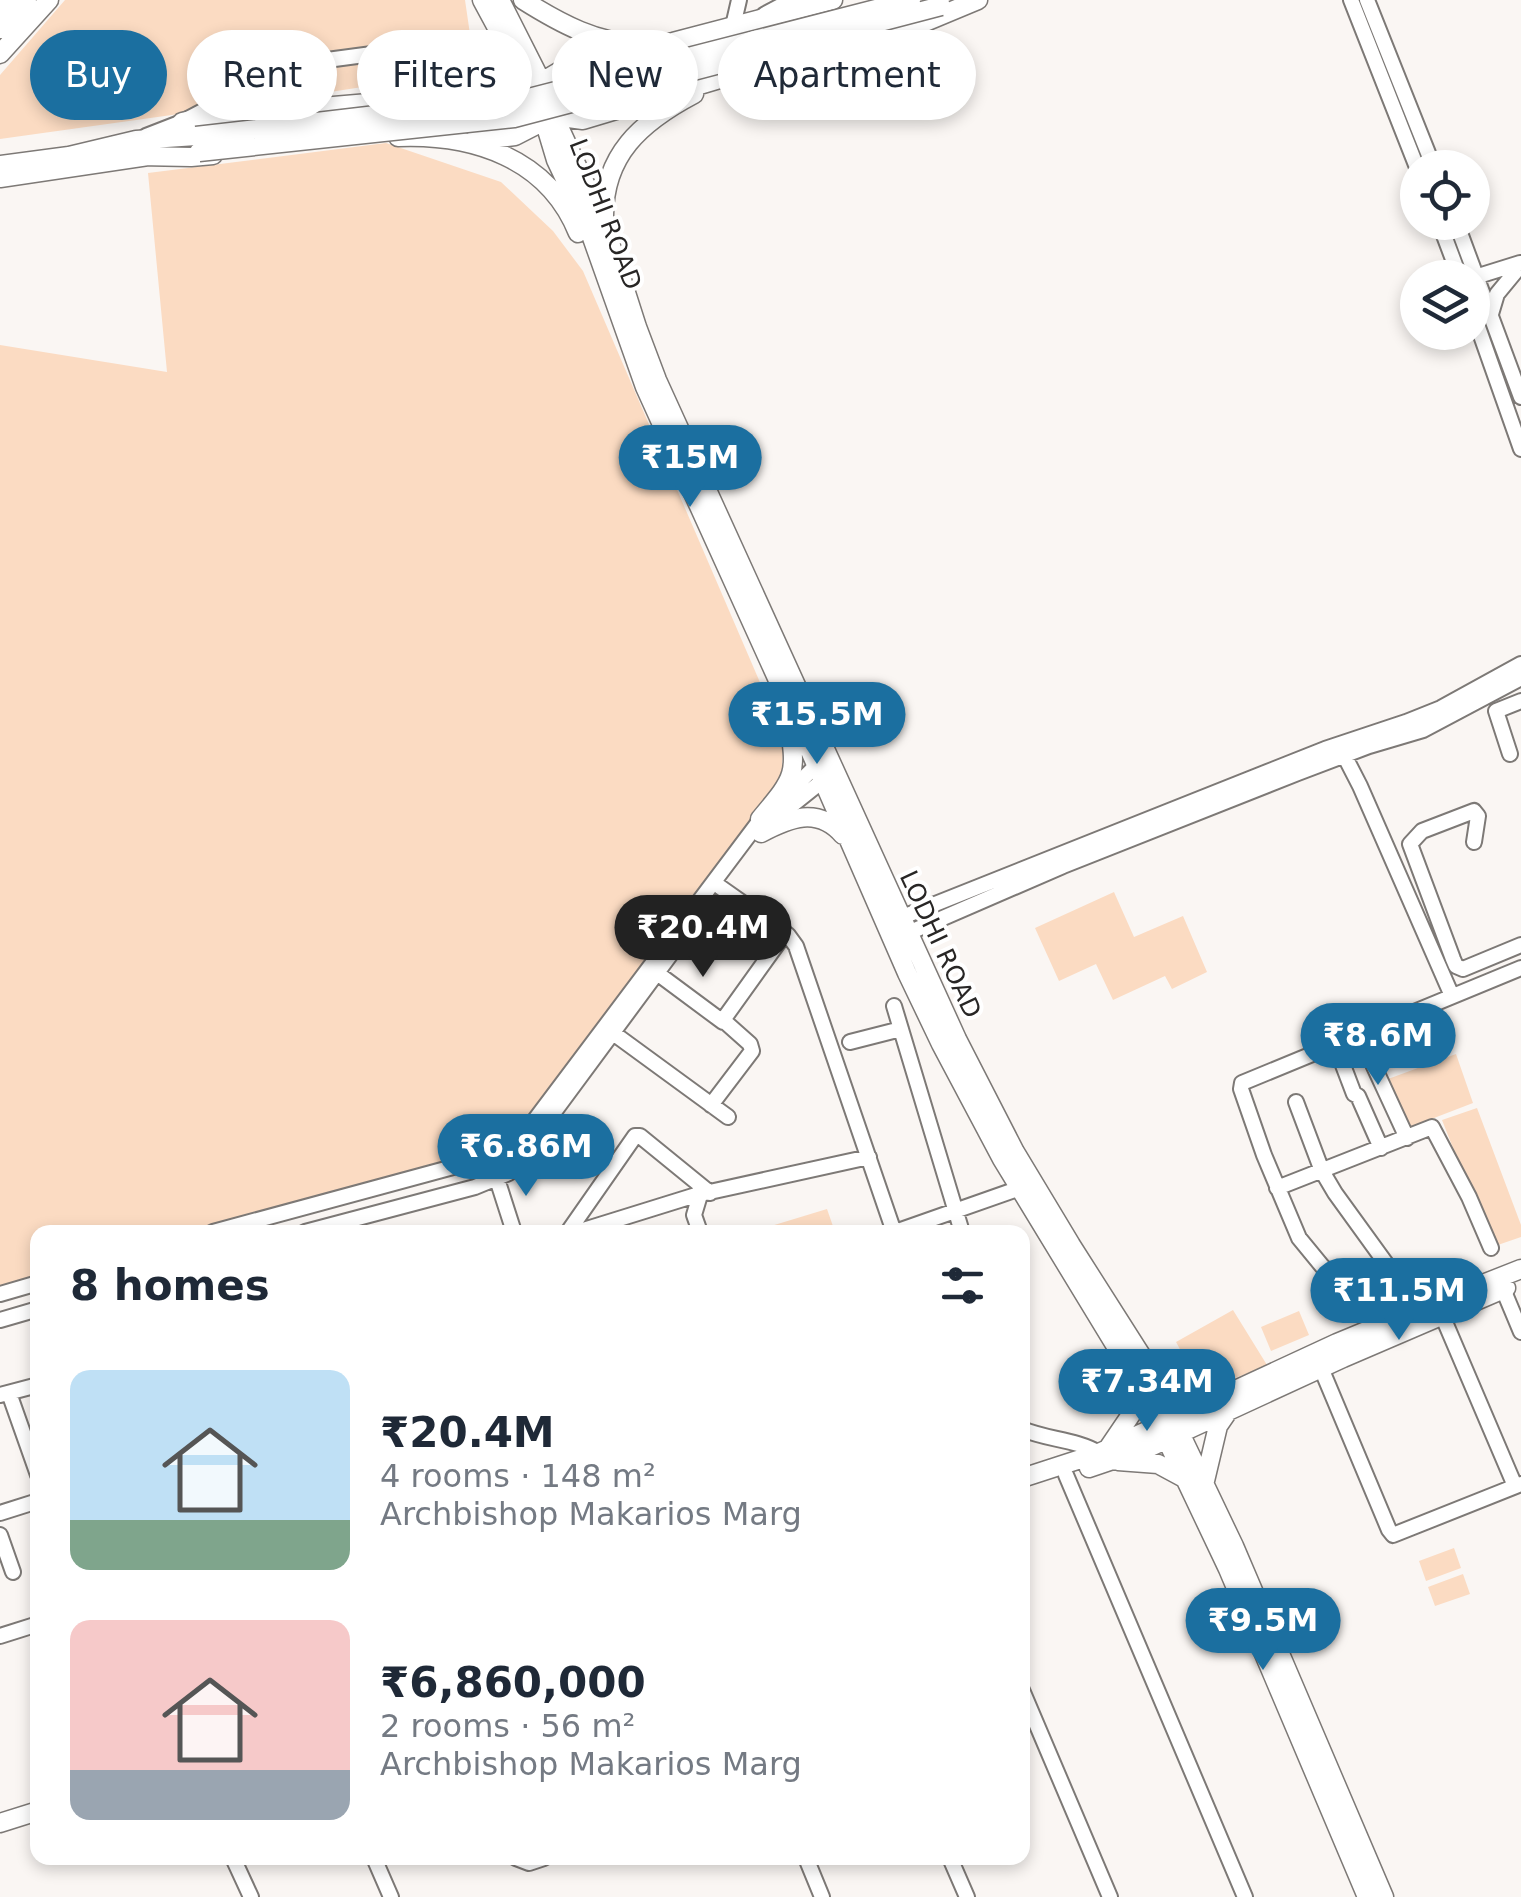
<!DOCTYPE html>
<meta charset="utf-8">
<style>
:root{--surface:#fff;--page:#f2f2f3;--text:#1f2937;--muted:#747a83;--accent:#1b6fa0}
body{margin:0;font-family:"DejaVu Sans",sans-serif;background:var(--page);color:var(--text);height:100vh;display:flex;flex-direction:column;font-size:38px;white-space:nowrap}
*{box-sizing:border-box;margin:0}
p{font-size:32px;color:var(--muted)}
.icon{flex:none;width:55px;height:55px;fill:none;stroke:currentColor;stroke-width:2;stroke-linecap:round;stroke-linejoin:round}
.map{position:relative;flex:1;overflow:hidden}
.sheet{position:absolute;left:30px;top:1225px;width:1000px;height:640px;display:flex;flex-direction:column;background:var(--surface);border-radius:20px;box-shadow:0 5px 15px #0003}
.sheet>*{flex:none}
.banner{position:absolute;left:30px;top:30px;width:1000px;height:90px;display:flex;gap:20px}
.controls{position:absolute;left:1400px;top:150px;display:grid;gap:20px}
.controls a{display:grid;place-items:center;width:90px;height:90px;border-radius:50%;background:var(--surface);box-shadow:0 5px 15px #0003;font-size:50px}
.price{position:absolute;translate:-50% -85px;padding:0 22px;border-radius:35px;background:var(--accent);color:#fff;font-size:32px;line-height:65px;filter:drop-shadow(0 2px 5px #0008)}
.price::after{content:'';position:absolute;left:50%;top:60px;width:30px;height:22px;margin-left:-15px;background:inherit;clip-path:polygon(0 0,100% 0,50% 100%)}
.price.on{background:#222;color:#fff}
ul{padding:0;list-style:none}
li{display:flex;align-items:center;gap:30px;height:250px;padding:0 40px}
li span{display:grid;place-items:center;flex:none;width:280px;height:200px;border-radius:20px;color:#555}
li>.icon{margin-inline-start:auto}
span .icon{width:120px;height:120px;fill:#fffc;stroke-width:1}
li b{font-size:42px}
h2{display:flex;justify-content:space-between;align-items:center;height:120px;padding:0 40px;font-size:42px}
.chip{padding:0 35px;border-radius:45px;background:var(--surface);box-shadow:0 5px 15px #0003;font-size:35px;line-height:90px}
.chip.on{background:var(--accent);color:#fff}
.map>svg:first-child{display:block}
</style>
<div class="map">
<svg width="1521" height="1897" viewBox="0 0 1521 1897">
<rect width="100%" height="100%" fill="#faf6f3"/>
<path fill="#fbdbc2" d="M65,0h400l7,48 -13,24 -187,29 -272,38v-64z
M386,143l115,39 52,49 30,40 191,444 9,37 -2,29 -263,353 -23,18 -302,80h-155l-1,45 -37,11v-943l167,27 -19,-199z
M1114,892l20,45 49,-21 24,56 -35,17 -7,-13 -52,24 -17,-36 -37,17 -24,-53z
M1456,1054l17,49 -65,25 -20,-49z
M1477,1108l44,117v12l-29,10 -50,-127z
M827,1209l8,23h-84z
M1233,1310l34,55c-23,9 -50,26 -72,6 -8,-7 -14,-20 -19,-29z
M1299,1311l10,24 -38,16 -10,-24z
M1454,1548l7,20 -35,13 -7,-20z
M1463,1574l7,20 -35,12 -7,-19z"/>
<g fill="none" stroke-linecap="round" stroke-linejoin="round">
<g stroke="#7d7976" stroke-width="18">
<path id="minor" d="M1351,0l67,170
M1367,0l67,168
M733,26l6,-26
M146,136l36,-14 89,-47 56,-15 60,-8 70,3 35,8 37,25
M1439,222l21,56
M1456,222l65,175
M1472,278l48,-15
M1472,310l49,139
M1491,314l6,-20 24,-29
M1342,751l18,35 92,210
M1510,754l-14,-43 25,-10
M784,797l38,-37
M766,826l65,-52
M1474,842l4,-26 -4,-5 -52,20 -12,13 43,115 3,7 7,3 58,-24
M720,887l68,48
M895,920l430,-171 81,-27 35,-14 80,-44
M899,937l164,-71 235,-93 71,-27 54,-16 98,-52
M657,973l66,49
M894,1006l68,226
M609,1030l119,87
M1359,1034l48,104
M850,1042l51,-13
M1335,1044l19,50 4,2 23,52
M1296,1102l26,69 13,22 84,116
M711,1105l41,-54 -2,-7 -27,-24 58,-81 7,-4 8,11 98,286
M497,1179l17,53
M1277,1188l155,-61 37,70 22,51
M213,1232l277,-75 13,-5 16,-11 245,-326
M305,1232l170,-45 34,-14 190,-257
M568,1232l67,-96h5l70,57
M577,1232l119,-37 173,-38
M700,1232l-6,-17 6,-20
M895,1232l125,-44
M1503,1289l18,43
M0,1294l38,-11
M1363,1302l-41,-36 -23,-28 -35,-83 -23,-66 1,-6 279,-115
M1442,1315l73,171
M0,1320l38,-11
M1321,1368l68,162 4,5 128,-51
M9,1393l29,82
M0,1395l38,-10
M1022,1429c26,11 53,10 77,24
M1066,1475l179,422
M0,1513l38,-12
M0,1535l13,37
M0,1636l38,-12
M1022,1690l88,207
M233,1858l18,39
M374,1858l17,39
M516,1858l13,5 15,-5
M806,1858l16,39
M950,1858l17,39"/>
</g>
<g stroke="#7d7976" stroke-width="21">
<path id="major" d="M482,0l48,89
M500,0l42,83 10,3
M523,0c35,22 77,46 120,43
M0,11l10,-11
M0,29l27,-29
M0,54l49,-54
M554,116l51,111 32,100 20,53 300,659 58,113 56,93 77,121 86,180 150,351
M544,120l12,40 34,72 55,155 166,366 96,220 34,71 61,115 143,235 83,175 139,328
M182,122l23,-5 325,-28 40,-24 103,-23 160,-42
M398,137c75,-3 150,21 180,96
M473,141l42,-5 39,-20 29,4 157,-47 178,-48 60,-25
M139,156l52,1 22,-2
M0,165l69,-9 67,-16 60,-4
M0,178l148,-22
M604,218c-1,-63 37,-96 90,-124
M760,819c35,-42 38,-44 28,-99
M761,833c28,-15 57,-27 82,2
M1148,1366l74,30
M1109,1447l36,-53
M1118,1461l40,3 26,14
M1089,1468l59,-20 195,-90 163,-70
M1022,1478l77,-25 238,-110 82,-34 102,-40
M1204,1485l14,-59 11,-16
M0,1823l38,-12"/>
</g>
<g stroke="#7d7976" stroke-width="24">
<path id="highway" d="M766,17l32,-17"/>
</g>
<use href="#minor" stroke="#fff" stroke-width="14"/>
<use href="#major" stroke="#fff" stroke-width="18"/>
<use href="#highway" stroke="#fff" stroke-width="20"/>
<g stroke="#7d7976" stroke-width="21" stroke-linecap="butt">
<path id="major-bridge" d="M196,136l180,-21 133,-12 402,-103
M199,152l315,-34 427,-112"/>
</g>
<use href="#major-bridge" stroke="#fff" stroke-width="18"/>
</g>
<g text-anchor="middle" stroke-width="8" stroke-linejoin="round" paint-order="stroke">
<g font-size="25" fill="#282625" stroke="#fff">
<text transform="translate(606 214) rotate(69)" y="9">LODHI ROAD</text>
<text transform="translate(941 944) rotate(65)" y="9">LODHI ROAD</text>
</g>
</g>
</svg>
<div class="controls">
<a><svg class="icon" aria-label="locate" viewBox="0 0 24 24"><circle cx="12" cy="12" r="6"/><path d="M12 2v4M12 18v4M2 12h4M18 12h4"/></svg></a>
<a><svg class="icon" aria-label="layers" viewBox="0 0 24 24"><path d="M12 4l9 5-9 5-9-5zM3 14l9 5 9-5"/></svg></a>
</div>
<b class="price" style="left:690px;top:510px">₹15M</b>
<b class="price" style="left:817px;top:767px">₹15.5M</b>
<b class="price on" style="left:703px;top:980px">₹20.4M</b>
<b class="price" style="left:1378px;top:1088px">₹8.6M</b>
<b class="price" style="left:526px;top:1199px">₹6.86M</b>
<b class="price" style="left:1399px;top:1343px">₹11.5M</b>
<b class="price" style="left:1147px;top:1434px">₹7.34M</b>
<b class="price" style="left:1263px;top:1673px">₹9.5M</b>
<div class="banner">
<a class="chip on">Buy</a>
<a class="chip">Rent</a>
<a class="chip">Filters</a>
<a class="chip">New</a>
<a class="chip">Apartment</a>
</div>
<section class="sheet">
<h2>8 homes<svg class="icon" aria-label="filters" viewBox="0 0 24 24"><path d="M4 7h16M4 17h16"/><circle cx="9" cy="7" r="2"/><circle cx="15" cy="17" r="2"/></svg></h2>
<ul>
<li><span style="background:linear-gradient(#bfe0f5 75%,#7fa58c 0)"><svg class="icon" aria-label="home" viewBox="0 0 24 24"><path d="M3 11l9-7 9 7M6 9v11h12V9"/></svg></span><div><b>₹20.4M</b><p>4 rooms · 148 m²</p><p>Archbishop Makarios Marg</p></div></li>
<li><span style="background:linear-gradient(#f6c9c9 75%,#9aa5b1 0)"><svg class="icon" aria-label="home" viewBox="0 0 24 24"><path d="M3 11l9-7 9 7M6 9v11h12V9"/></svg></span><div><b>₹6,860,000</b><p>2 rooms · 56 m²</p><p>Archbishop Makarios Marg</p></div></li>
</ul>
</section>
</div>
